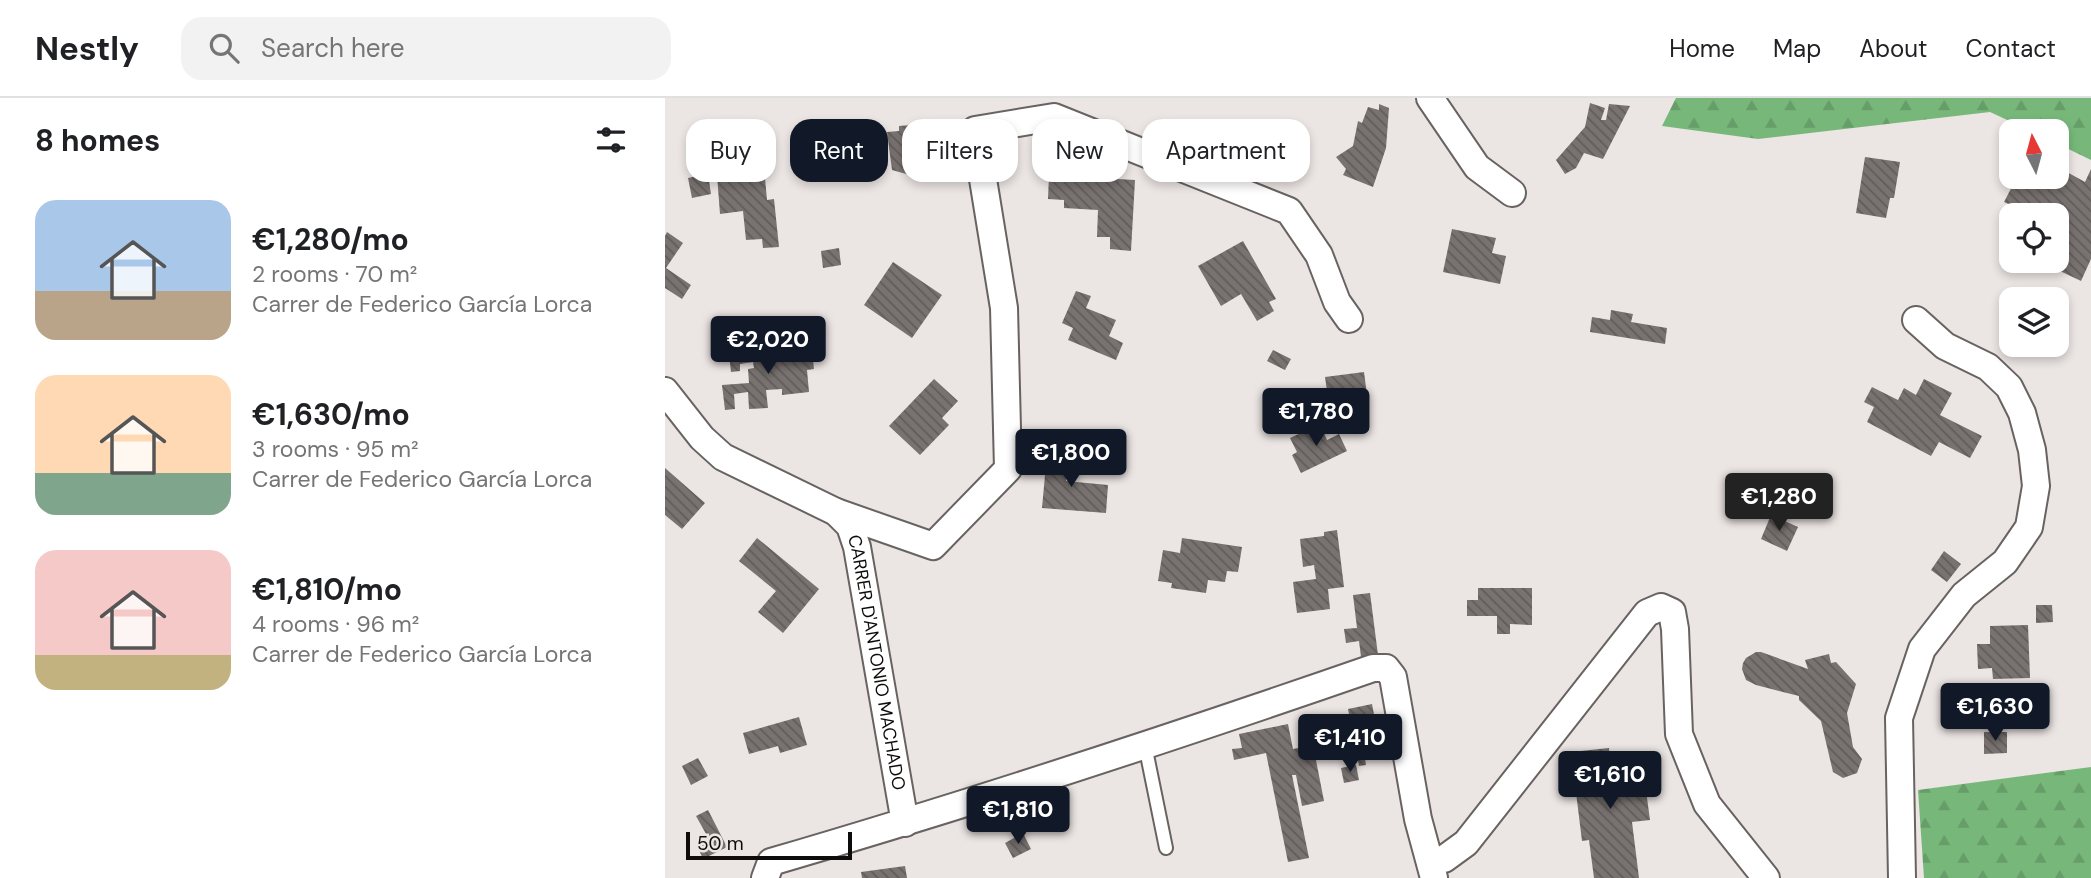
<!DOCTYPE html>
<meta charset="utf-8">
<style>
:root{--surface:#fff;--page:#f2f2f2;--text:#202124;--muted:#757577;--line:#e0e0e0;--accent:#111827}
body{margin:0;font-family:"DM Sans",sans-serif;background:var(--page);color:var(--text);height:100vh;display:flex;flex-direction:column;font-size:26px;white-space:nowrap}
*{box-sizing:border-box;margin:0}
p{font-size:23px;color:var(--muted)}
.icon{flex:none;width:38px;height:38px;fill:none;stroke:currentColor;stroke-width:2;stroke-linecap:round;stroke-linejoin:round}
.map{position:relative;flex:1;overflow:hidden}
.drawer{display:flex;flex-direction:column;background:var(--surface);width:665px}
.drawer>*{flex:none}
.banner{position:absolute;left:21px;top:21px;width:665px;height:63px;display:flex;gap:14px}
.needle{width:46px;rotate:354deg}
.fabs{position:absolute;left:1334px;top:21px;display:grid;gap:14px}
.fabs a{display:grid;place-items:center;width:70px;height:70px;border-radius:14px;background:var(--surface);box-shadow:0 4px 10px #0003;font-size:35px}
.scale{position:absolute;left:21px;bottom:18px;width:166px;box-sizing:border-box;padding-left:7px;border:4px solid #0e0c0b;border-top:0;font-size:19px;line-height:24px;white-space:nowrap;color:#0e0c0b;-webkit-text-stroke:5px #ebe5e3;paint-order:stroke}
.price{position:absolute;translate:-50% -60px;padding:0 16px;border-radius:7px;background:var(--accent);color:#fff;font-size:23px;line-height:46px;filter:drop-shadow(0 2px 4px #0008)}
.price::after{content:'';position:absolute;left:50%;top:42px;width:21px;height:16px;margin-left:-10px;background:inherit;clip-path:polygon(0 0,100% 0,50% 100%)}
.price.selected{background:#222;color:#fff}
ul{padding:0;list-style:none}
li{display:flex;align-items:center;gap:21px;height:175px;padding:0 35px}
li span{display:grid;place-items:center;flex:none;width:196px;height:140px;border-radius:21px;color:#555}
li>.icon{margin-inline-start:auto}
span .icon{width:84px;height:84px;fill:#fffc;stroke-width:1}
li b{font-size:30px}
h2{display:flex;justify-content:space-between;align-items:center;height:84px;padding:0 35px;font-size:30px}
.tag{padding:0 24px;border-radius:21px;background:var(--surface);box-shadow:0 4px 10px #0003;font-size:24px;line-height:63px}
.tag.selected{background:var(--accent);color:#fff}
header{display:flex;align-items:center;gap:42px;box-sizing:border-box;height:98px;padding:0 35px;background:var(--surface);border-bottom:2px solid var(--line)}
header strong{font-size:33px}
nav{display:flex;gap:38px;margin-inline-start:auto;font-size:24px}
.search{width:490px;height:63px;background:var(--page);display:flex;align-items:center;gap:18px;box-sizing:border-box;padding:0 24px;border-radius:21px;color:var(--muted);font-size:26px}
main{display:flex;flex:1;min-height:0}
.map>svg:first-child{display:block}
</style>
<header>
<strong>Nestly</strong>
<div class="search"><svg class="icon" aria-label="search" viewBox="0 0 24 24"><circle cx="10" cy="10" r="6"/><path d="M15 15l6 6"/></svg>Search here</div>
<nav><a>Home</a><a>Map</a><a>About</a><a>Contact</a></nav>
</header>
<main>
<section class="drawer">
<h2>8 homes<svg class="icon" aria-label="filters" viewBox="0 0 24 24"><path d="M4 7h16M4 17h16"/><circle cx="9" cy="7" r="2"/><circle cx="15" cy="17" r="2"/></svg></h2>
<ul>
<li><span style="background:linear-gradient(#a9c7e8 65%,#b9a48a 0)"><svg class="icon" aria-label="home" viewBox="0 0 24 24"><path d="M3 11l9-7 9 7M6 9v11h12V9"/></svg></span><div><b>€1,280/mo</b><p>2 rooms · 70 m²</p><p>Carrer de Federico García Lorca</p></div></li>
<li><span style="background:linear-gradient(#ffd9b3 70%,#7fa58c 0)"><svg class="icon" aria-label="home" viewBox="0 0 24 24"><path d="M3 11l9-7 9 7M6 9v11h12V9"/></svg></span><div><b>€1,630/mo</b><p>3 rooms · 95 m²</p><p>Carrer de Federico García Lorca</p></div></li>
<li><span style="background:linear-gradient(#f6c9c9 75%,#c2b280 0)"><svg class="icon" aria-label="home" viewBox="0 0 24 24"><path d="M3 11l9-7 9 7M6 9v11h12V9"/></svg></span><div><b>€1,810/mo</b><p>4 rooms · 96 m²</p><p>Carrer de Federico García Lorca</p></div></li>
</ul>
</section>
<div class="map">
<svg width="1426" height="780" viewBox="0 0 1426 780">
<defs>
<pattern id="forest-firs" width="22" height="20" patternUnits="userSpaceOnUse" patternTransform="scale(1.75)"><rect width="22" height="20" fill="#77b87a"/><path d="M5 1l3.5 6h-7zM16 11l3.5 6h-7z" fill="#669d68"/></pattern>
<pattern id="building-back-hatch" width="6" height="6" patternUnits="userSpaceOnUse" patternTransform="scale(1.75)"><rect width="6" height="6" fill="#787270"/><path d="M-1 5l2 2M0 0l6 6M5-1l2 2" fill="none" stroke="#615c5a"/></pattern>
</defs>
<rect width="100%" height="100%" fill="#ebe5e3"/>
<path fill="url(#forest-firs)" d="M1011,0h415v62l-35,-17v-12h-25l-41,-19 -232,27 -96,-13z
M1426,669v111h-167l-6,-88z"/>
<path fill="url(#building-back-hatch)" d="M925,5l15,5 -4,12h5l3,-16 21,2 -27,53 -19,-6 -8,15 -11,6 -9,-14 29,-33z
M714,6l10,4 -3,40 -13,39 -30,-12 3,-6 -10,-12 17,-11 5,-25 4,2 6,-16 11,3z
M246,27l2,8 6,1 -2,4 8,3 1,-3 21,-3 3,20 -10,1 3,19 -11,1 -5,-6 -8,-1 -2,8 -25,-7 -5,-38 12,-1v-5z
M1200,59l35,5 -6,36h-4l-4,20 -30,-5z
M1426,71v90l-10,22 -42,-20h17v-46h-24l-28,-13 13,-25h31l12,5 5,-11 20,11z
M85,74v8l15,-2 2,22 7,-1 5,48 -16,1 -1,-9 -16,1 -3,-29 -23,3 -3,-39z
M43,76l3,20 -19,4 -4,-20z
M384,77l86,5 -4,71 -21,-2v-12h-13l1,-27 -34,-2v-8l-16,-1z
M787,131l44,9 -4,15 14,3 -6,28 -57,-12z
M2,134l16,11 -17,25 25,17 -9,14 -17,-11v-52z
M578,143l33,58 -7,3 5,9 -17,10 -16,-27 -20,12 -23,-40z
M174,150l2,17 -18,3 -2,-17z
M228,164l49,33 -30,43 -48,-33z
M411,193l15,5 -5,12 30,12 -7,16 14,7 -7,17 -48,-20 5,-12 -11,-5z
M946,212l22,4 -2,8 36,6 -2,16 -75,-12 2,-15 18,3z
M130,249l2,15 16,-2 1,9 -7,1 2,22 -27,3v-6l-16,1 2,18 -19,1 -1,-17 -14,2 1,15 -10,1 -3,-25 27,-2 -1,-14 6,-1 -1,-6 -13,2v7l-9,1 -2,-18z
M608,252l18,9 -6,11 -18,-9z
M699,274l3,23 -18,2 1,14 -20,2 -5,-36z
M269,281l24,22 -16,17 7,7 -29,30 -31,-29z
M1259,281l28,14 -12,22 42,21 -12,22 -31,-16 -8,14 -64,-34 7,-15 -10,-5 8,-15 26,13 6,-12 12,7z
M655,326l7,16 12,-6 8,17 -46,22 -9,-18 5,-3 -7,-14z
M382,355l21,2 -2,26 42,4 -2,28 -64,-5z
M0,370l40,35 -23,26 -17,-14z
M1106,417l27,12 -11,24 -26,-12z
M672,432l7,57 -16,2 2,20 -33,4 -4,-31 23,-3 -2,-14 -11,2 -3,-28 24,-3v-4z
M92,440l62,51 -36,44 -25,-21 18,-21 -37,-30z
M517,440l60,9 -4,25 -11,-1 -2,11 -17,-2 -2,13 -35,-5 1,-5 -14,-2 5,-31 17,3z
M1279,453l17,13 -14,18 -16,-12z
M813,490h54v37l-22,-1v10h-13v-18h-30v-16h11z
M705,495l8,62 -17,2 -2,-16 -13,2 -2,-14 13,-1 -4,-33z
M1371,507h16l1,17 -17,1z
M1363,527l2,53 -37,1 -1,-11 -14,1 -1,-25h13v-18z
M1091,554h5l47,17 -3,-9 24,-6 2,9 5,-1 20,22 -9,29 6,34 9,12 -5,14 -14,5 -10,-6 -12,-51 -22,-21v-4l-43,-11 -10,-5 -4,-11 1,-6 3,-5z
M707,606l6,31h-4l4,21 -13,2 1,7 -7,1 -11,-57z
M134,619l8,28 -27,8 -2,-7 -29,8 -6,-21z
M623,626l5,25 20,-4 11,56 -22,5 -6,-31h-4l17,83 -21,4 -22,-109 -32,7 -2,-11 10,-1 -3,-14z
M1319,634h23v21l-23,1z
M944,650l1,13 17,-2 1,10 15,-1 7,52 -18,2 7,56h-45l-5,-38 -7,1 -11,-89z
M33,660l10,18 -17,9 -9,-19z
M691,667l3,15 -15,3 -3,-15z
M43,712l19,37 -24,12 -5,-11 12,-7 -14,-25z
M358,735l8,16 -18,9 -8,-15z
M240,768l2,12h-45l-1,-6z"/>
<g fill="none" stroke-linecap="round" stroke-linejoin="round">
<g stroke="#686360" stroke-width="16">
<path id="lane" d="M480,647l21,103"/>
</g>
<g stroke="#686360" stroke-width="30">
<g id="street">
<path d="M765,0l47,69 35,26"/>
<path id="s1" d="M0,293l37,47 21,19 113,55 14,14 7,21 48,276"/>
<path d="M171,414l97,34 75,-77 -4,-161 -29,-178 79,-13 235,94 30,44 18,47 12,17"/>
<path d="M765,763l14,-2 22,-16 181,-230 14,-6 11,5 3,17 4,105 28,70 59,74"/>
<path d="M100,780l6,-16c202,-59 403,-125 602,-194h13l7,9 25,142 16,59"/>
<path d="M1237,780l-3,-160 23,-69 42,-54 41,-33 24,-35 7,-41 -4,-36 -10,-37 -13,-26 -21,-20 -43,-21 -29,-26"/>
</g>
</g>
<use href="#lane" stroke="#fff" stroke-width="12"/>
<use href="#street" stroke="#fff" stroke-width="26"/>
</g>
<g text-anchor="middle" stroke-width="6" stroke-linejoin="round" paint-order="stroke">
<g font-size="18" fill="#0e0c0b" stroke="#ebe5e3">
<text dy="6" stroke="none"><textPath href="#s1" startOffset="373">CARRER D'ANTONIO MACHADO</textPath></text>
</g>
</g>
</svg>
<div class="fabs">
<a><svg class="needle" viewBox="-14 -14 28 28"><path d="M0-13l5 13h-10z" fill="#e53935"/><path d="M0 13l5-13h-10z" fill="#757577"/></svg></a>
<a><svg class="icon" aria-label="locate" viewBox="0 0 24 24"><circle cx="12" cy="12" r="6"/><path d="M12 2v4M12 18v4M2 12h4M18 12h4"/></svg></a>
<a><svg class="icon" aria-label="layers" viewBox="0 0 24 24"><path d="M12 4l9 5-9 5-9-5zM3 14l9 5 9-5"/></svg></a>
</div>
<div class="scale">50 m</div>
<b class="price" style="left:103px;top:278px">€2,020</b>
<b class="price" style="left:651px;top:350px">€1,780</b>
<b class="price" style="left:406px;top:391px">€1,800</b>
<b class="price selected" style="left:1114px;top:435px">€1,280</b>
<b class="price" style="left:1330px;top:645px">€1,630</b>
<b class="price" style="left:685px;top:676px">€1,410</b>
<b class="price" style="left:945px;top:713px">€1,610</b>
<b class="price" style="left:353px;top:748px">€1,810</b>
<div class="banner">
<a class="tag">Buy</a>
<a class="tag selected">Rent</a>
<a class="tag">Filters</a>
<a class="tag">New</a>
<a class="tag">Apartment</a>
</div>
</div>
</main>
